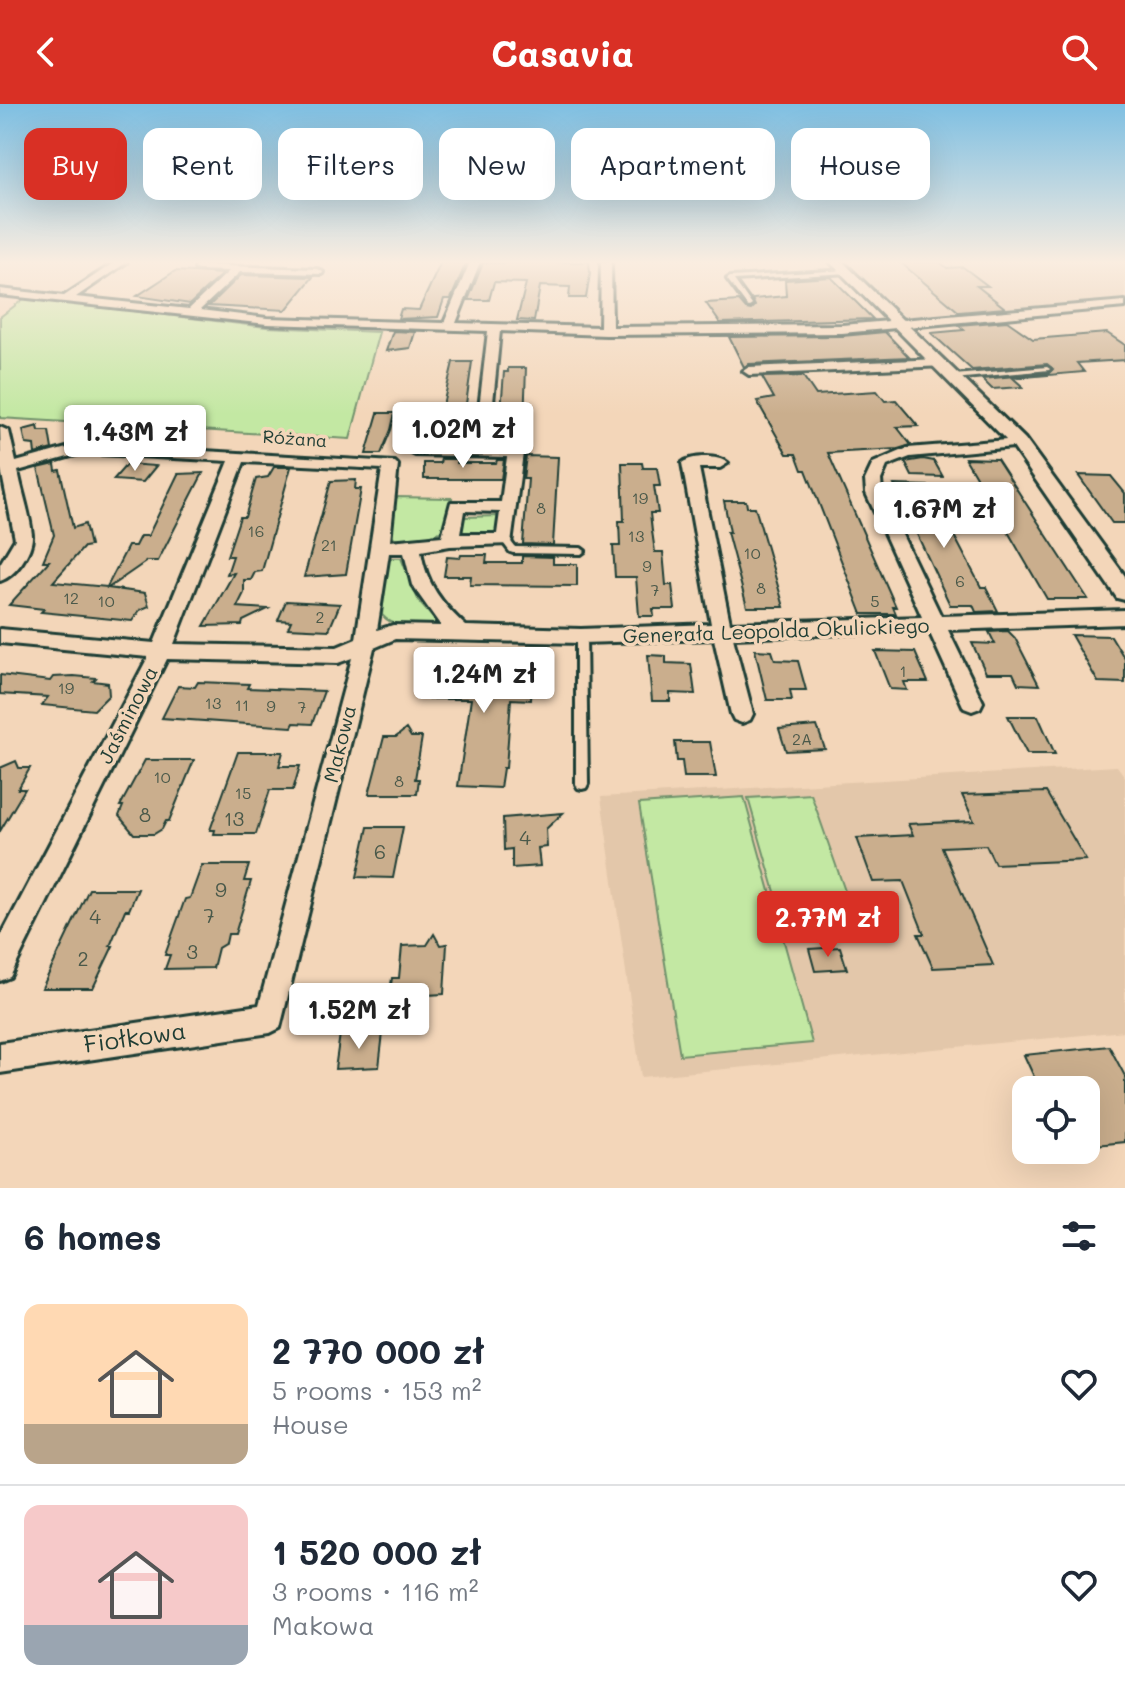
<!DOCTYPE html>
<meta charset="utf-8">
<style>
:root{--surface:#fff;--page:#f6f6f7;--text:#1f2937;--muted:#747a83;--line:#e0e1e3;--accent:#d93025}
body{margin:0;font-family:Mali,sans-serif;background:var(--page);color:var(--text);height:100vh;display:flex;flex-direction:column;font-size:30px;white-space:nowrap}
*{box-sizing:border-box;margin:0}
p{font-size:26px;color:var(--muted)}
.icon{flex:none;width:44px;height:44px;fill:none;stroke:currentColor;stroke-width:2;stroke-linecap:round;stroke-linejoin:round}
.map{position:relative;height:1084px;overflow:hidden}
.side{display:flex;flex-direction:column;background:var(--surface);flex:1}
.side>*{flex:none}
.banner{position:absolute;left:24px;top:24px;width:1078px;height:72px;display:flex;gap:16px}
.fabs{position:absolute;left:1012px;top:972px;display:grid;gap:16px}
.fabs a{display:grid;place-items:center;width:88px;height:88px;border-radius:16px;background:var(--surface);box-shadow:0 8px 32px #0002;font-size:40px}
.price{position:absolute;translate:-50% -68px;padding:0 18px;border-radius:8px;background:#fff;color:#222;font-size:26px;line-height:52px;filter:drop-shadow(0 2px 4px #0008)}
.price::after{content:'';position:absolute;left:50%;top:48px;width:24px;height:18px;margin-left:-12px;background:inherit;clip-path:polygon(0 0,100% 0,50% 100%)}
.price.on{background:var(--accent);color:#fff}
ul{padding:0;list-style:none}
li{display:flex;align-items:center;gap:24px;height:200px;padding:0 24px}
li+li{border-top:2px solid var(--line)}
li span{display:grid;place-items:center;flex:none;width:224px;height:160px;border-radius:16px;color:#555}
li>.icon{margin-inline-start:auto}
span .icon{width:96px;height:96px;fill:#fffc;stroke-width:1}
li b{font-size:34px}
h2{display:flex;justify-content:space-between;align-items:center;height:96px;padding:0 24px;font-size:34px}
.pill{padding:0 28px;border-radius:16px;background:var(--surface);box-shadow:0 8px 32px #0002;font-size:28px;line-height:72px}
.pill.on{background:var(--accent);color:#fff}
header{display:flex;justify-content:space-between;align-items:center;height:104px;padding:0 24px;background:var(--accent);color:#fff;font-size:36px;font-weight:800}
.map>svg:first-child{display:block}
</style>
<header><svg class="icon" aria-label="back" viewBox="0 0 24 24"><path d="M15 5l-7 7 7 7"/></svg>Casavia<svg class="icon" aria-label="search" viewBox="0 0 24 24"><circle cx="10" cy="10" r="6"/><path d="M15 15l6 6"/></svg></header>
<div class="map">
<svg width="1125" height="1084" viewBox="0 0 1125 1084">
<rect width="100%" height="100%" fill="#f3d6b9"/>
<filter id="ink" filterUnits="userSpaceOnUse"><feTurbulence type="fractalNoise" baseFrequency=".0125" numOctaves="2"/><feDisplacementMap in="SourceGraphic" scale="16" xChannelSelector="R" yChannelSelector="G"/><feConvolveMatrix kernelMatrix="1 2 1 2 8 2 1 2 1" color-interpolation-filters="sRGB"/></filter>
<g filter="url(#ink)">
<path fill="#e3c7aa" d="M877,158h248v42l-215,17 -63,-57z
M1117,662l8,11v254l-484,46 -40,-280z"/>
<path fill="#c3e8a3" stroke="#71926c" stroke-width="2" d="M25,194l241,29 113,5 -29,107 -350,-21v-101z
M394,393l58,1 -6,32 -24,8h-27l-4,-3z
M500,412l-1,19 -39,1v-15l4,-4z
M392,454h9l18,44 21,24c-20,0 -44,5 -58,-11l5,-52z
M811,690l41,117 -70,5 -34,-118z
M744,693l68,246 -132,12 -41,-251z"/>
<path fill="#caae8d" stroke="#1f3d34" stroke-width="2" d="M441,158l25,1 -15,36h-7l-6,18 -40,2 3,-10 18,1z
M900,158h40l7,6 16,-1 25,19h-11l28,22 -46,4z
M483,159l106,-1 1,12 -4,24h-17l1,-11 -30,-1 -6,35 -17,-1 9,-37 -32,-1 -5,18h-21z
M175,167l19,1 28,2 -32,30 -53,-8z
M241,171l72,2 -27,33 -77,-4z
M831,173l42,42 -153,4 -14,-20 33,-2 7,8 5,1 4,-4 -3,-7 34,-3 -1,-16z
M1007,217l26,18 74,-6 18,12v15l-48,3 7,9 -71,6 10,9 -31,2 -10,-10 67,-6 4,-4 -6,-5 -75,6 -41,-37 33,-3 -6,-5z
M393,227l22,1 -5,16 -24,3z
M885,228l24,25 -160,7 -5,3 -15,-30 113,-1z
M453,258h19l-12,84h-17l4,-24h-8z
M508,264h18l-3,80 -25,-1 6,-75h4z
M803,272l13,19 61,-4 8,10 11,-1 22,26 -21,1 14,18 -13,4 -70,4 68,154h-3l3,7h-34l-56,-144h-4l-6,-16h-9l-30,-53 17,-3 -12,-21z
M378,309h17l-4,17 -10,24h-15z
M38,322l1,5h10l3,18 -17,5 -1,-9 -8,-1 -3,-14z
M526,352l32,1 -5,88 -30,-1 5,-65h-5z
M965,354l32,1 91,140h-41z
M441,355h17l-1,4h39l1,-3h7l-3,19h-77v-16h16z
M923,355l11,2 9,16 -31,-1 -7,-14z
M622,359h20l1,5h14l3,18h-6l4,27h-8l2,18 3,21h8l3,33h6l3,24h-22l1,7h-15l-3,-39h-21l-2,-31h7l-1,-25h5z
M55,360l1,7 4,-1 13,58 12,-4 5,22 -6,1 -31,35 54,5 21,-41h7l5,-10h8l30,-62 25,-1 -45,88h-11l-39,27 37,5 4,13 -9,4 -8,11 -91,-9 3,-3 -35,-4 40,-44h-6l11,-26 -16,-67z
M127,360l29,2 -13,16 -30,-2z
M274,363h17l-29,104 -7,1 -4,8h-7v13l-7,14 31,2 -25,12 -1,4 -38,1 30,-53 -7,1 6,-18h-6l13,-39h5l11,-38 12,-2z
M1078,371l33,1 14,17v30h-13z
M356,376l-1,9h6l-15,85 -42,3 27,-96z
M894,381l34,1 53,101h5l12,24 -22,1 -3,-7h-23z
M724,397h22l1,6h8l29,100h-37l-20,-75h3z
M461,451h26l-1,8h36v-7l31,1v7h24v22l-107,-1 1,-9h-27l3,-19 13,1z
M286,497l54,3 -11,26 -41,-2 3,-7 -13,-1z
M1008,527l7,7 24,47 -21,-1 -5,-11h-27l-14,-30 23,1 -6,-12z
M1071,531l40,1 14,23v24l-27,-1z
M755,546l17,1 3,9 23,1 8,29h-16l2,10h-25z
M875,547l40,1 13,30h-24l3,8 -17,-1z
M648,551l18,1v7l25,1 4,30 -25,-1v8h-18z
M491,559l24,1 -1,4 19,1 -2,31 -20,-1 -5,69h-3l-3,20 -42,-2 13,-87h-42l5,-29h20l1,-6z
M0,571l50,6 3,-4 21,-1 22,2 -3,3 15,2 1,12 -15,15 -52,-5 6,-8 -48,-3z
M198,578l51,2 -2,4 77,3 -12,33 -18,-1 -2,4 -130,-9 16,-32 17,1z
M1008,612h30l17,38h-28z
M817,622l8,23 -39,2 -7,-22z
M406,625l5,8h11l-7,42h4l-2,15h-48l15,-57h12z
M675,638h35l6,35h-32l-2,-16h-5z
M238,648h45l-4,14h21l-7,24h-23l-14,44h-42l1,-4h-5z
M145,656h49l-25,61h-3l-4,8 -8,5h-20l-15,-18 4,-10h-3z
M16,657l3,7h11l-12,21h7l-25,42v-63z
M1046,688l40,68 -91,4 -9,-19 -44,2 51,118 -60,3 -15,-34h6l-21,-53 -30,1 -16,-44 56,-3 -5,-11 66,-3 -12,-26z
M563,709l-17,16 1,18 -9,1 2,18 -28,2v-19l-8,1 -1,-32z
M368,723h35l-10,51 -36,-1z
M202,761h47l-5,16h7l-16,53h-7l-2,9 -8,5 -5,20 -48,1 5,-14h-5l20,-56 5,-1z
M89,785h49l-9,21h-4l-15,36h3l-20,42h-51z
M434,830l6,11 7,-1 -3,50 -17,1 -2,28 -31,1 3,-28 -8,1 3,-19h7l3,-32 25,-1z
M840,843l7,22 -32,2 -6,-22z
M383,929l-4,34 -44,2 5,-35z
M1109,942l16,30v66l-39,4v-56h-46l-16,-35z"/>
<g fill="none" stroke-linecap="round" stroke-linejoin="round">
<g stroke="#1f3d34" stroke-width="6">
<path id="service" d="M846,166l2,1v2l-114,7 18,25 -3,2 -2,-1 -20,-27 3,-2z
M1047,263l3,2 -1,1 -95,9 -3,-2 3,-2z
M505,433l3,1 7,9 66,1 4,3 -4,3 -68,-1 -3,-1 -9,-12z
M581,528l5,4 2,148 -2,4 -4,1 -4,-1 -2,-4v-148z"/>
</g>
<g stroke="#1f3d34" stroke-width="6">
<path id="minor" d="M115,158h12l-51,35 113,12 40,-38 -30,-1 -4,-1v-4l123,4 5,3 -1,2 -82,-2 -40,38 67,8 177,5 26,-61h10l-24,61 144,4 1,-65h10l1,65 230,-2 283,-24v6l-283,26 -236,2 -106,-4 -11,112 -7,4 -7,-4 13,-112 -221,-7 -267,-29v-6l64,7z
M940,255l6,4 -2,3 -195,9 -6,-4 6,-4z
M0,323l9,4 7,31 65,-18 314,18 3,3 -8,76 52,-5 9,-34h50l6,-45 -92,-2 -7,-4 2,-3 110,2 3,3 -12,91 -61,2 -29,5c5,33 21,53 45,75l115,3 130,-5 -29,-161c10,-8 36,-8 46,0l-8,5h-21l31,155 192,-6 -56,-124 -1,-13 8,-17 35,-15 111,-9 7,4 -2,3 -114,11 -23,9 -6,14 1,13 59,123 184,-6v14l-177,6 35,72 -3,6 -8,3 -8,-3 -35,-77 -196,7 20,76 -3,6 -8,3 -8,-3 -3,-6 -17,-75 -133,4 -186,-4 -21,9 -94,380 -10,5 -270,40v-30l259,-38 93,-347 -14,5 -171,-4 -157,318 -10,4v-43l148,-281 -148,-14v-14l154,14 75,-182 -147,-8 -64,18c4,21 12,43 14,64 1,16 -17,42 -32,46v-17l15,-25 -14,-70zM244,358l138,7 -26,170 -19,8 -163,-3zM464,407l36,1 -3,22h-37zM389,449h15l8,32 29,41 -48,-1 -16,5z"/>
</g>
<g stroke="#1f3d34" stroke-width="6">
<path id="tertiary" d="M830,158h13l182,177 100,137v24l-8,-2 -104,-151z"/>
</g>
<use href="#service" fill="#f3d6b9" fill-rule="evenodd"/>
<use href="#minor" fill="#f3d6b9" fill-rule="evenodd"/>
<use href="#tertiary" fill="#f3d6b9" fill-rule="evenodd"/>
</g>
</g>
<linearGradient id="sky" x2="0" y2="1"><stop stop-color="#7ebfe2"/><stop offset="0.51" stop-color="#faede0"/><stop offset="1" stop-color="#faede0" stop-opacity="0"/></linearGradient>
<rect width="1125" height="310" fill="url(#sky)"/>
<g text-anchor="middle" stroke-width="7" stroke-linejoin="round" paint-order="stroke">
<g font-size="16" fill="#4a594a">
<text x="640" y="400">19</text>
<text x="541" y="410">8</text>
<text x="256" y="433">16</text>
<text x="636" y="438">13</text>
<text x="329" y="447">21</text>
<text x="752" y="455">10</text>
<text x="647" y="468">9</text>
<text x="960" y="483">6</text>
<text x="761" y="490">8</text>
<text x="655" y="492">7</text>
<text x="71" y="500">12</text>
<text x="106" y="503">10</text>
<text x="875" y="503">5</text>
<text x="320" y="519">2</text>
<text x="903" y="573">1</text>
<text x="66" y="590">19</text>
<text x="213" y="605">13</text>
<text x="242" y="607">11</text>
<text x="271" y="608">9</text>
<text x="302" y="609">7</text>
<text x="802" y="641">2A</text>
<text x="162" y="679">10</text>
<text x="399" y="683">8</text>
<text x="243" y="695">15</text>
</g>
<g font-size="18" fill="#1f3d34" stroke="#f3d6b9">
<text transform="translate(295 335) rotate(4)" y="6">Różana</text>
</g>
<g font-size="20" fill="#1f3d34" stroke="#f3d6b9">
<text transform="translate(776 527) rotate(-2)" y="7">Generała Leopolda Okulickiego</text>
<text transform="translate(128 611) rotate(-63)" y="7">Jaśminowa</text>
<text transform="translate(340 640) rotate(-76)" y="7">Makowa</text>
</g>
<g font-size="20" fill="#4a594a">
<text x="145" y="718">8</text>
<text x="234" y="722">13</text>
<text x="525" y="741">4</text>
<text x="380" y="755">6</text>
<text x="221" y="793">9</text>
<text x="209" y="819">7</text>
<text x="95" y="820">4</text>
<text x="192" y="855">3</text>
<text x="83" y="862">2</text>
</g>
<g font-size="24" fill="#1f3d34" stroke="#f3d6b9">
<text transform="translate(135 934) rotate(-8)" y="8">Fiołkowa</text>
</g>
</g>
</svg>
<div class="fabs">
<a><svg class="icon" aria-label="locate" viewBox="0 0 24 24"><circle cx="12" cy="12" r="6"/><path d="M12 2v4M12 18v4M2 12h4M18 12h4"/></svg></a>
</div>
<b class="price" style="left:463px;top:366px">1.02M zł</b>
<b class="price" style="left:135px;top:369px">1.43M zł</b>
<b class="price" style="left:944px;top:446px">1.67M zł</b>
<b class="price" style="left:484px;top:611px">1.24M zł</b>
<b class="price on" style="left:828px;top:855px">2.77M zł</b>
<b class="price" style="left:359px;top:947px">1.52M zł</b>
<div class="banner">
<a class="pill on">Buy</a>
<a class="pill">Rent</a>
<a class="pill">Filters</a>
<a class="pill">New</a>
<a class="pill">Apartment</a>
<a class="pill">House</a>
</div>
</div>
<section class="side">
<h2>6 homes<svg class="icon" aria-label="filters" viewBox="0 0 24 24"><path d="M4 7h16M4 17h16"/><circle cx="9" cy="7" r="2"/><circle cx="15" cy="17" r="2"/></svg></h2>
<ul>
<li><span style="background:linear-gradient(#ffd9b3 75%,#b9a48a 0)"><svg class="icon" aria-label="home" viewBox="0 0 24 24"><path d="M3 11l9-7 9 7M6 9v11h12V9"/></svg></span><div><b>2 770 000 zł</b><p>5 rooms · 153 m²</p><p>House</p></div><svg class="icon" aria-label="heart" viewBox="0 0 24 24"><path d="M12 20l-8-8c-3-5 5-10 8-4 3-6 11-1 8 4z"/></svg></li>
<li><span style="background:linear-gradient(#f6c9c9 75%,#9aa5b1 0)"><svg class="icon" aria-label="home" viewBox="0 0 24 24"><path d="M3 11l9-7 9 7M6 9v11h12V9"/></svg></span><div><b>1 520 000 zł</b><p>3 rooms · 116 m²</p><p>Makowa</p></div><svg class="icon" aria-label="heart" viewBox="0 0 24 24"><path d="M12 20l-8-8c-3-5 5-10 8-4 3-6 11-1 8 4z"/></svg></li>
</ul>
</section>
